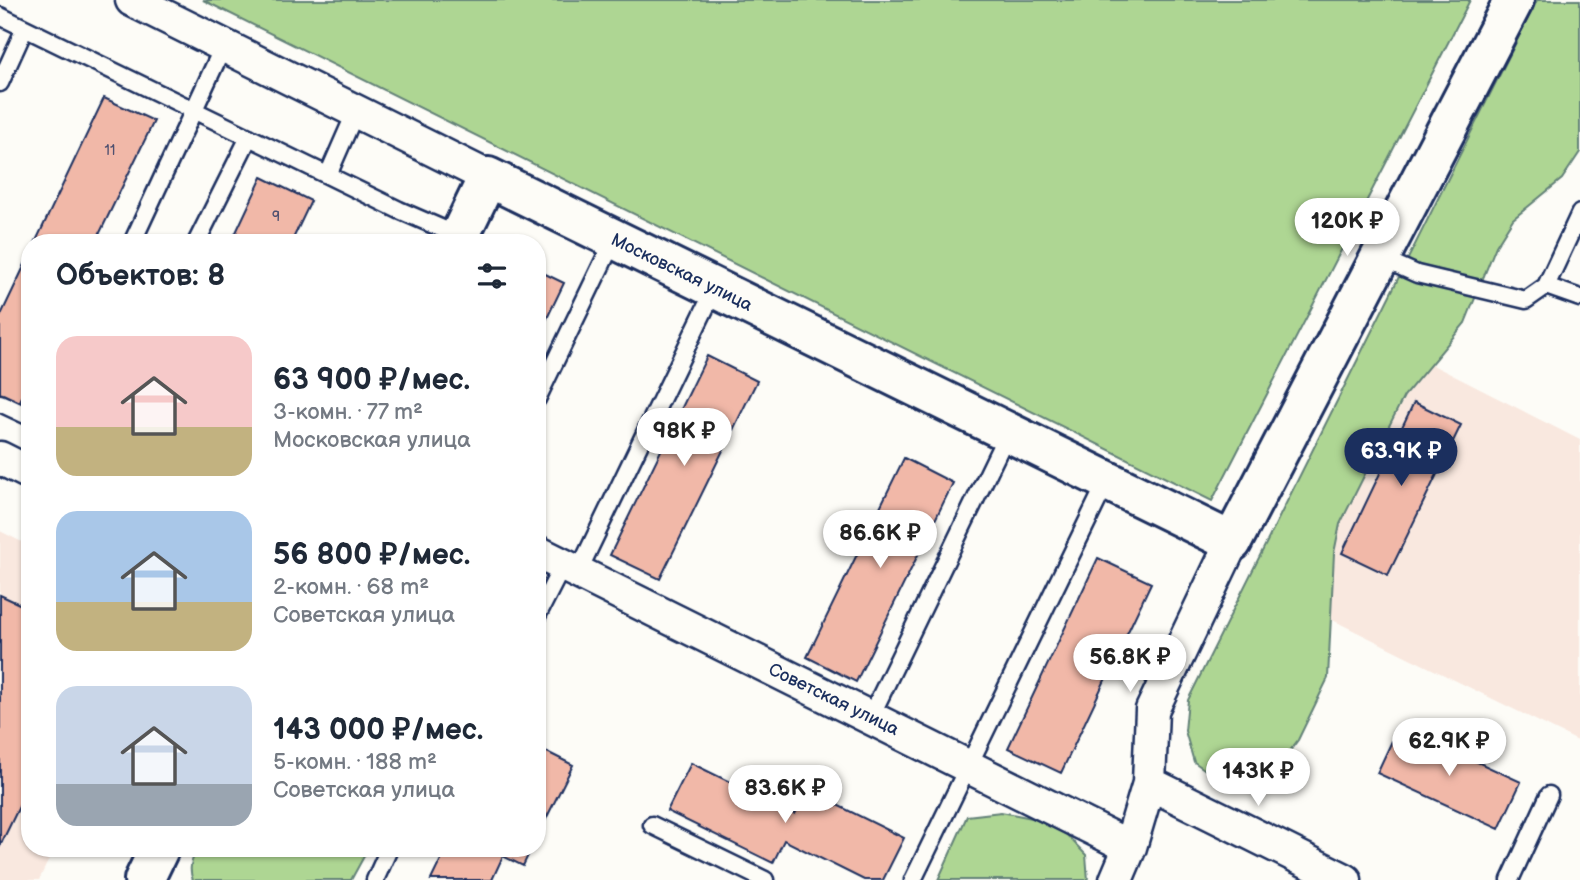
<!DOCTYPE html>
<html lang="ru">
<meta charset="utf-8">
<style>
:root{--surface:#fff;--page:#f2f2f3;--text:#1f2937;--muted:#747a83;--accent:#1b2f5e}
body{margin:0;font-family:"Balsamiq Sans",sans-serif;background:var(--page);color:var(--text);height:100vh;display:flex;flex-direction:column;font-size:26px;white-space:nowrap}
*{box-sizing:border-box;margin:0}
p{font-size:23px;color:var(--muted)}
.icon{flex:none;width:38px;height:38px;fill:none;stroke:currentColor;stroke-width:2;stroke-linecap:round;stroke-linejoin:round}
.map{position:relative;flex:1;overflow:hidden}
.details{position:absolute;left:21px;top:234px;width:525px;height:623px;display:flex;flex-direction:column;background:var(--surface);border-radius:28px;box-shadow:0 2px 5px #0004}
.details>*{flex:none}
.price{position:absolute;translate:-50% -60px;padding:0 16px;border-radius:24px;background:#fff;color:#222;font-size:23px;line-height:46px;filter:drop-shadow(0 2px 4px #0008)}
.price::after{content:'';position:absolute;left:50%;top:42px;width:21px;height:16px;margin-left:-10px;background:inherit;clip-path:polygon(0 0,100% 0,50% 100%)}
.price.current{background:var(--accent);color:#fff}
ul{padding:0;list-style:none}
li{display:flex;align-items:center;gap:21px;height:175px;padding:0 35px}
li span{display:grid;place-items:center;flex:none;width:196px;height:140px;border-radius:21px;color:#555}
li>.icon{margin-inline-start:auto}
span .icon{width:84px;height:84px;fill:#fffc;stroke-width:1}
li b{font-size:30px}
h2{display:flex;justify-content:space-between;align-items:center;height:84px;padding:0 35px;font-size:30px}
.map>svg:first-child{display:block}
</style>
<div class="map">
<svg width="1580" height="880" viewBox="0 0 1580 880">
<rect width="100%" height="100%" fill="#fdfcf7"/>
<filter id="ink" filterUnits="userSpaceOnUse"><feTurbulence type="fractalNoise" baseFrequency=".0143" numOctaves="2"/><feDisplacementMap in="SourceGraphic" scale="14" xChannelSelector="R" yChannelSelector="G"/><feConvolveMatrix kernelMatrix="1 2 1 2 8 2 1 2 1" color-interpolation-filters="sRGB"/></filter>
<g filter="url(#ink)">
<path fill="#f9e8df" d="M1411,354l169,86v302l-286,-141z
M0,531l30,15v303h24l-15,31h-39z"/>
<path fill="#aed693" stroke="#648278" stroke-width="2" d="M203,0h1267l-258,501z
M1537,0h43v152l-18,27 -49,40 -17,27 -31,77 -61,73 -64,128 -6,29 -6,125 -30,62 -19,25 -26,18 -33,-3 -26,-18 -9,-31 3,-31z
M1001,812l31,6 31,13 23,24 2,25h-150l29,-64z
M197,849h171l-17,31h-158c-5,-11 -1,-21 4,-31z"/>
<path fill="#f1b8a8" stroke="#1b2f5e" stroke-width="2" d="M104,98l50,23 -59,122h-60z
M262,177l49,24 -20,42h-60z
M30,254v127l-11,22 -19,-9v-77z
M537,270l27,13 -27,56z
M707,356l50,25 -97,198 -50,-24z
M1414,402l47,23 -73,150 -46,-22z
M904,458l49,25 -97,199 -49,-25z
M1098,558l53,25 -90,190 -53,-25z
M0,595l30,14v175l-30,62z
M1399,726l122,56 -22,47 -122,-56z
M537,747l36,18 -36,72z
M691,763l104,51 12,-24 97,48 -21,42h-19l-80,-40 -11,23 -106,-52z
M446,849h85l-8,17 -20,-10 -11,24h-61z"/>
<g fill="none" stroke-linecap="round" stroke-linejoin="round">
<g stroke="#1b2f5e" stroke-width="21">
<path id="lane" d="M0,16l399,194 60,26
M0,83l25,-55
M328,175l28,-64
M132,243l92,-198
M196,243l53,-106
M1381,258l36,16 109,26 20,-14 34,-73
M1546,286l34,12
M537,399l77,-160
M0,403l30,14
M578,572l137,-284
M537,616l26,-51
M870,718l138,-286
M652,825l113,55
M375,880l14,-31
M913,880l194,-399
M1510,880l39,-85"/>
</g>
<g stroke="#1b2f5e" stroke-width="37">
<path id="street" d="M132,0l356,177
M0,458l30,15
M537,552l593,295
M1149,783l196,97
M1116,880l14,-33 19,-64 3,-73 80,-168"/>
</g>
<g stroke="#1b2f5e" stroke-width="44">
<path id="secondary" d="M456,243l32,-66 744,365 282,-542
M144,880l15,-31"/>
</g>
<use href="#lane" stroke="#fdfcf7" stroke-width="16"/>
<use href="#street" stroke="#fdfcf7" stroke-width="32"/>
<use href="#secondary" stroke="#fdfcf7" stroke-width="38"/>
</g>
</g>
<g text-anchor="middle" stroke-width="7" stroke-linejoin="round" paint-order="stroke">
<g font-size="14" fill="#505170">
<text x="110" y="155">11</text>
<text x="276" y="221">9</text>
</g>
<g font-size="18" fill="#1b2f5e" stroke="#fdfcf7">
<text transform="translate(682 272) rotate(26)" y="6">Московская улица</text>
<text transform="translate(834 699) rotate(26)" y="6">Советская улица</text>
</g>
</g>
</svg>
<b class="price" style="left:1347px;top:258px">120K ₽</b>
<b class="price" style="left:684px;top:468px">98K ₽</b>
<b class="price current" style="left:1401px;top:488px">63.9K ₽</b>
<b class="price" style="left:880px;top:570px">86.6K ₽</b>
<b class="price" style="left:1130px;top:694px">56.8K ₽</b>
<b class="price" style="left:1449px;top:778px">62.9K ₽</b>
<b class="price" style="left:1258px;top:808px">143K ₽</b>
<b class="price" style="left:785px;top:825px">83.6K ₽</b>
<section class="details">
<h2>Объектов: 8<svg class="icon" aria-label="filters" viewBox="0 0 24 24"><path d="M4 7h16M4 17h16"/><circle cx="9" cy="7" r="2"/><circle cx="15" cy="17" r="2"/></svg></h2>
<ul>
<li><span style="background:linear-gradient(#f6c9c9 65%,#c2b280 0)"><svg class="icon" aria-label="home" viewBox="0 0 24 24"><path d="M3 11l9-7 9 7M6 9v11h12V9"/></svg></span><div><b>63 900 ₽/мес.</b><p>3-комн. · 77 m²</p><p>Московская улица</p></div></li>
<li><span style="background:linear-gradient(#a9c7e8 65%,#c2b280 0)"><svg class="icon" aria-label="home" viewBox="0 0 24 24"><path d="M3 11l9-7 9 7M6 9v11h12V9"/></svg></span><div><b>56 800 ₽/мес.</b><p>2-комн. · 68 m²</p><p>Советская улица</p></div></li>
<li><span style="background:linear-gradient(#c9d6e8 70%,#9aa5b1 0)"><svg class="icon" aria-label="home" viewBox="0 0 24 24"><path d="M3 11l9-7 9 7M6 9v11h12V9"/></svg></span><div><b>143 000 ₽/мес.</b><p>5-комн. · 188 m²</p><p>Советская улица</p></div></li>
</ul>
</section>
</div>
